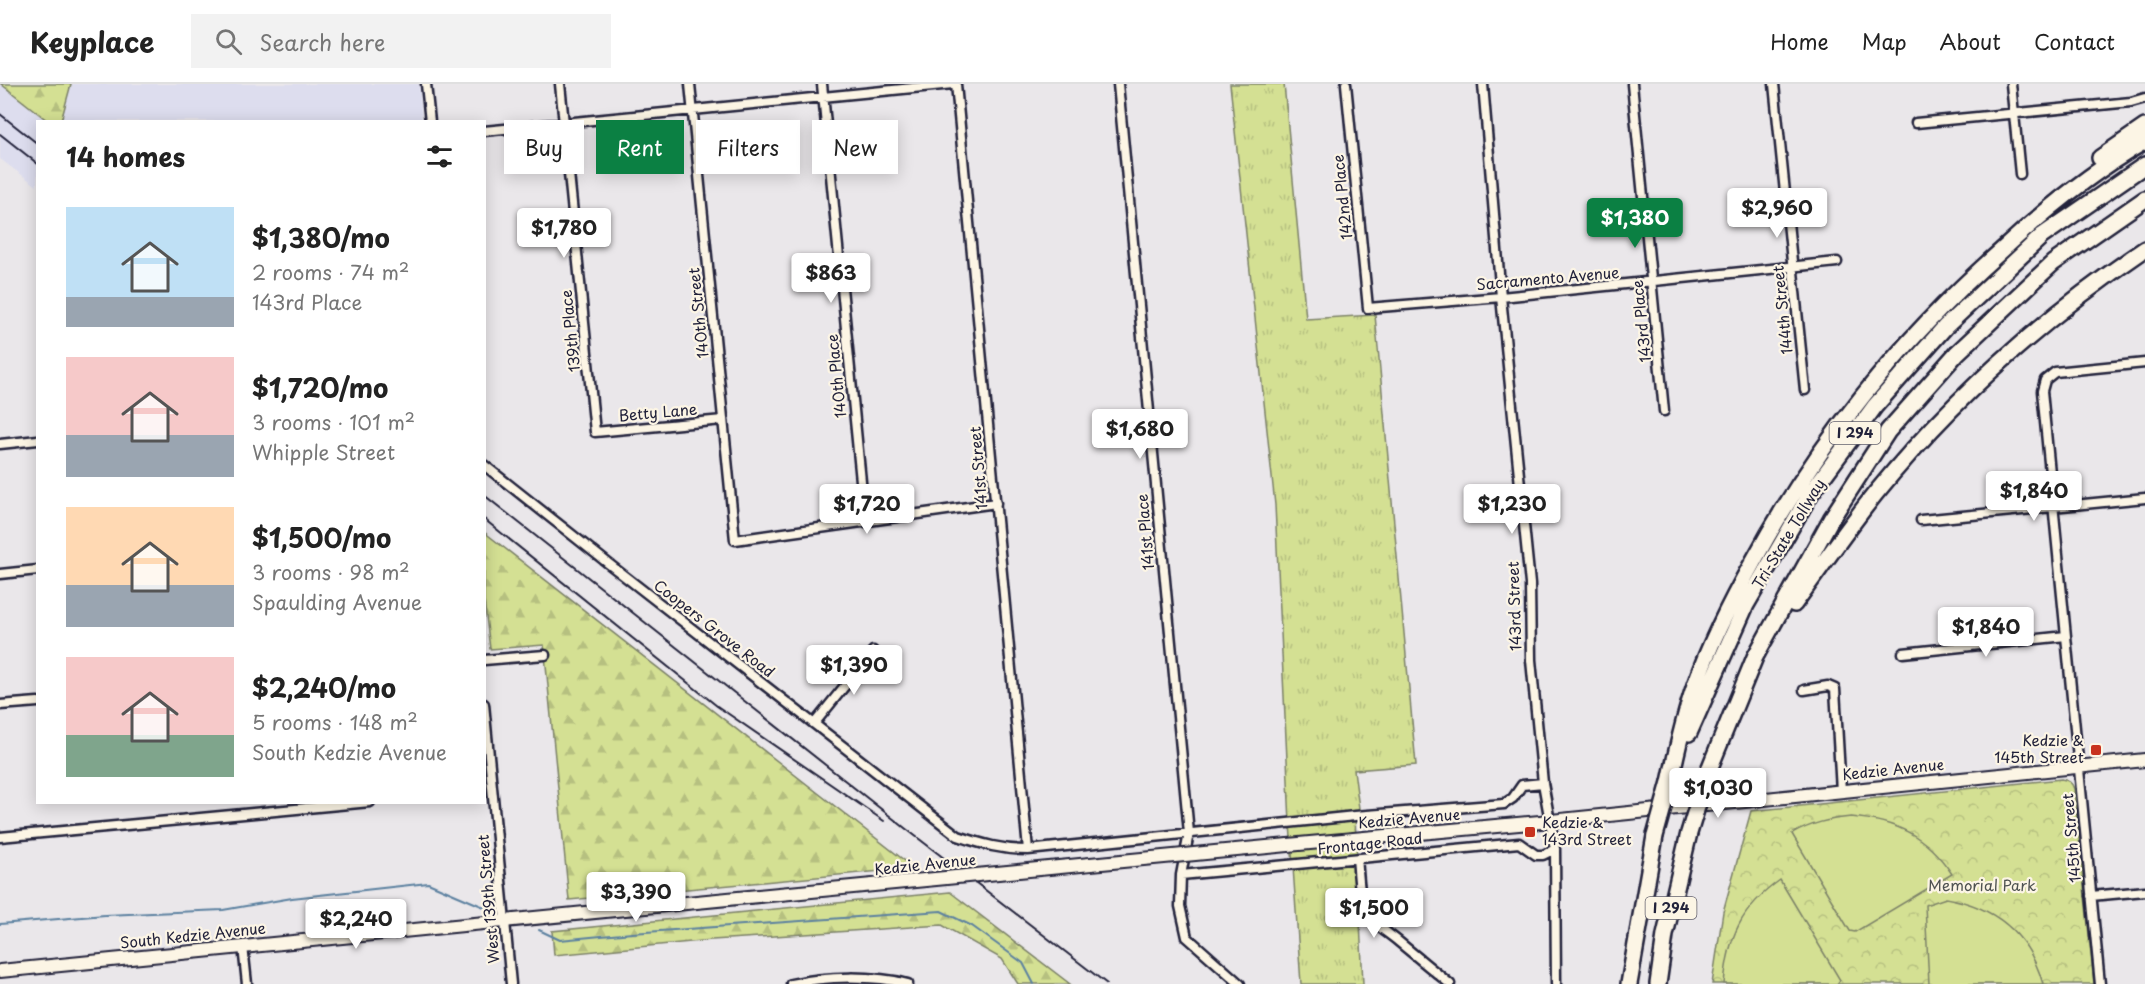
<!DOCTYPE html>
<meta charset="utf-8">
<style>
:root{--surface:#fff;--page:#f2f2f2;--text:#222;--muted:#767676;--line:#e0e0e0;--accent:#0b8043}
body{margin:0;font-family:"Playpen Sans",sans-serif;background:var(--page);color:var(--text);height:100vh;display:flex;flex-direction:column;font-size:22px;white-space:nowrap}
*{box-sizing:border-box;margin:0}
p{font-size:20px;color:var(--muted)}
.icon{flex:none;width:33px;height:33px;fill:none;stroke:currentColor;stroke-width:2;stroke-linecap:round;stroke-linejoin:round}
.map{position:relative;flex:1;overflow:hidden}
.details{position:absolute;left:36px;top:36px;width:450px;height:684px;display:flex;flex-direction:column;background:var(--surface);border-radius:0px;box-shadow:0 3px 15px #0003}
.details>*{flex:none}
.top-card{position:absolute;left:504px;top:36px;width:570px;height:54px;display:flex;gap:12px}
.price{position:absolute;translate:-50% -51px;padding:0 14px;border-radius:6px;background:#fff;color:#222;font-size:20px;line-height:39px;filter:drop-shadow(0 2px 3px #0008)}
.price::after{content:'';position:absolute;left:50%;top:36px;width:18px;height:14px;margin-left:-9px;background:inherit;clip-path:polygon(0 0,100% 0,50% 100%)}
.price.current{background:var(--accent);color:#fff}
ul{padding:0;list-style:none}
li{display:flex;align-items:center;gap:18px;height:150px;padding:0 30px}
li span{display:grid;place-items:center;flex:none;width:168px;height:120px;border-radius:0px;color:#555}
li>.icon{margin-inline-start:auto}
span .icon{width:72px;height:72px;fill:#fffc;stroke-width:1}
li b{font-size:26px}
h2{display:flex;justify-content:space-between;align-items:center;height:72px;padding:0 30px;font-size:26px}
.tag{padding:0 21px;border-radius:0px;background:var(--surface);box-shadow:0 3px 15px #0003;font-size:21px;line-height:54px}
.tag.current{background:var(--accent);color:#fff}
header{display:flex;align-items:center;gap:36px;box-sizing:border-box;height:84px;padding:0 30px;background:var(--surface);border-bottom:2px solid var(--line)}
header strong{font-size:28px}
nav{display:flex;gap:33px;margin-inline-start:auto;font-size:21px}
.search{width:420px;height:54px;background:var(--page);display:flex;align-items:center;gap:15px;box-sizing:border-box;padding:0 21px;border-radius:0px;color:var(--muted);font-size:22px}
.map>svg:first-child{display:block}
</style>
<header>
<strong>Keyplace</strong>
<div class="search"><svg class="icon" aria-label="search" viewBox="0 0 24 24"><circle cx="10" cy="10" r="6"/><path d="M15 15l6 6"/></svg>Search here</div>
<nav><a>Home</a><a>Map</a><a>About</a><a>Contact</a></nav>
</header>
<div class="map">
<svg width="2145" height="900" viewBox="0 0 2145 900">
<defs>
<pattern id="grass-tufts" width="24" height="20" patternUnits="userSpaceOnUse" patternTransform="scale(1.5)"><rect width="24" height="20" fill="#d4e093"/><path d="M3 7l-1-3M5 7V3M7 7l1-3M15 17l-1-3M17 17v-4M19 17l1-3" fill="none" stroke="#b6c080"/></pattern>
<pattern id="forest-firs" width="22" height="20" patternUnits="userSpaceOnUse" patternTransform="scale(1.5)"><rect width="22" height="20" fill="#d4e093"/><path d="M5 1l3.5 6h-7zM16 11l3.5 6h-7z" fill="#b6c080"/></pattern>
<pattern id="park-crowns" width="20" height="18" patternUnits="userSpaceOnUse" patternTransform="scale(1.5)"><rect width="20" height="18" fill="#d4e093"/><path d="M2 6a3 3 0 1 1 6 0M12 15a3 3 0 1 1 6 0" fill="none" stroke="#b6c080"/></pattern>
</defs>
<rect width="100%" height="100%" fill="#eae7ea"/>
<filter id="ink" filterUnits="userSpaceOnUse"><feTurbulence type="fractalNoise" baseFrequency=".0167" numOctaves="2"/><feDisplacementMap in="SourceGraphic" scale="12" xChannelSelector="R" yChannelSelector="G"/><feConvolveMatrix kernelMatrix="1 2 1 2 8 2 1 2 1" color-interpolation-filters="sRGB"/></filter>
<g filter="url(#ink)">
<path fill="#dde" d="M0,0l48,37 -10,1 -1,64 -37,-27z
M71,0h348l3,37h-361z"/>
<path fill="url(#grass-tufts)" stroke="#7b8167" stroke-width="1.5" d="M1230,0h54l22,235 69,-4 41,450 -62,5 6,46 -5,1 8,167h-62l-11,-161 -15,-318z"/>
<path fill="url(#forest-firs)" stroke="#7b8167" stroke-width="1.5" d="M1,0h70l-10,37h-13z
M484,448l430,336 -345,32 -25,-255 -54,4 -6,-49z
M950,808l120,92h-52l-16,-25 -60,-34 -230,15 -158,15 -2,-24z"/>
<path fill="url(#park-crowns)" stroke="#7b8167" stroke-width="1.5" d="M2061,695c7,1 11,3 13,10l20,195h-382l11,-72 28,-101z"/>
<path fill="#d4e093" stroke="#7b8167" stroke-width="1.5" d="M1851,733c45,4 75,18 101,57l-97,58 -5,-1 -58,-97c20,-11 37,-15 59,-17z
M1780,796l60,100 -3,4h-113c4,-47 17,-76 56,-104z
M1946,814c50,9 83,36 97,86h-114l-4,-79z"/>
<g fill="none" stroke-linecap="round" stroke-linejoin="round">
<path stroke="#5c81a0" stroke-width="2" d="M0,840l105,-9 118,-5 69,-12 136,-15 56,24
M539,846l21,10 72,-7 309,-22 31,15 51,37 11,21"/>
<g stroke="#22223b" stroke-width="13">
<path id="minor" d="M426,0l4,38
M560,0l35,348 128,-12
M690,0l45,456 261,-37
M822,0l43,438
M956,0l72,766
M1118,0l71,749 -8,42 -1,31 7,31 53,47
M1346,0l22,224 133,-11 336,-35
M1483,0l18,213 29,287 1,76 12,123 12,66 1,135
M1632,0l32,327
M1774,0l31,306
M2011,0l9,90
M1916,39l215,-21 14,-4
M484,47l469,-47
M0,360l38,-4
M484,381l125,99 349,272c24,8 44,14 70,14l327,-34 149,-12 9,-6 9,-13 21,-2
M1921,436l224,-22
M0,490l38,-4
M1903,569l163,-17
M484,576l61,-5
M1804,606l24,-4 7,3 6,102
M484,620l27,280
M0,621l38,-3
M814,640l59,-73
M0,753l370,-35
M1357,775c2,15 1,33 7,47 6,17 22,25 35,36 17,14 34,28 51,42
M1181,791l338,-32 17,12h7l12,-6
M2091,812l54,-5
M243,862l4,38
M791,900c34,-8 83,-9 117,0
M2100,900l-58,-593 3,-11 10,-8 90,-9"/>
</g>
<g stroke="#22223b" stroke-width="16">
<path id="secondary" d="M1288,761l263,-24 594,-61
M0,887l676,-67"/>
</g>
<g stroke="#22223b" stroke-width="20">
<path id="motorway" d="M2100,74l45,-31
M1794,520c27,-37 53,-75 81,-110 78,-96 168,-176 270,-245
M1689,649l57,-128 65,-112 64,-87 70,-79 97,-91 103,-71
M1706,693l49,-120 76,-138 57,-88 69,-78 96,-90 92,-64
M1670,698c7,-33 14,-65 25,-97 15,-42 36,-84 58,-123 65,-120 146,-220 248,-311 44,-41 92,-80 144,-110
M1629,900l26,-148
M1658,900l7,-49 24,-102"/>
</g>
<use href="#minor" stroke="#fcf5e5" stroke-width="8"/>
<use href="#secondary" stroke="#fcf5e5" stroke-width="12"/>
<use href="#motorway" stroke="#fcf5e5" stroke-width="15"/>
<path stroke="#22223b" stroke-width="2" d="M0,30l38,30
M0,50l38,30
M484,411l421,333 202,156
M484,435l233,187 167,115"/>
<g stroke="#22223b" stroke-width="16" stroke-linecap="butt">
<path id="secondary-bridge" d="M676,820l612,-59"/>
</g>
<g stroke="#22223b" stroke-width="20" stroke-linecap="butt">
<path id="motorway-bridge" d="M1689,749l17,-56
M1655,752l15,-54"/>
</g>
<use href="#secondary-bridge" stroke="#fcf5e5" stroke-width="12"/>
<use href="#motorway-bridge" stroke="#fcf5e5" stroke-width="15"/>
</g>
</g>
<g fill="#c8321e" stroke="#fcf5e5" stroke-width="2">
<rect x="2090" y="660" width="12" height="12" rx="3"/>
<rect x="1524" y="742" width="12" height="12" rx="3"/>
</g>
<g text-anchor="middle" stroke-width="4.5" stroke-linejoin="round" paint-order="stroke">
<g fill="#fcf5e5" stroke="#63616e" stroke-width="1.5">
<rect x="1829.5" y="338" width="51" height="22" rx="4.5"/>
<rect x="1645.5" y="813" width="51" height="22" rx="4.5"/>
</g>
<g font-size="14" font-weight="bold" fill="#22223b">
<text x="1855" y="354">I 294</text>
<text x="1671" y="829">I 294</text>
</g>
<g font-size="15" fill="#22223b" stroke="#fcf5e5">
<text transform="translate(1343 113) rotate(-96)" y="5">142nd Place</text>
<text transform="translate(1548 195) rotate(-5)" y="5">Sacramento Avenue</text>
<text transform="translate(1783 226) rotate(-96)" y="5">144th Street</text>
<text transform="translate(699 229) rotate(-96)" y="5">140th Street</text>
<text transform="translate(1642 237) rotate(-96)" y="5">143rd Place</text>
<text transform="translate(571 247) rotate(-96)" y="5">139th Place</text>
<text transform="translate(837 292) rotate(-96)" y="5">140th Place</text>
<text transform="translate(658 329) rotate(-5)" y="5">Betty Lane</text>
<text transform="translate(979 384) rotate(-95)" y="5">141st Street</text>
<text transform="translate(1146 448) rotate(-95)" y="5">141st Place</text>
<text transform="translate(1789 450) rotate(-59)" y="5">Tri-State Tollway</text>
<text transform="translate(1515 522) rotate(-92)" y="5">143rd Street</text>
<text transform="translate(714 545) rotate(38)" y="5">Coopers Grove Road</text>
<text transform="translate(1893 686) rotate(-6)" y="5">Kedzie Avenue</text>
<text transform="translate(1409 735) rotate(-5)" y="5">Kedzie Avenue</text>
<text transform="translate(2072 754) rotate(-95)" y="5">145th Street</text>
<text transform="translate(1370 760) rotate(-6)" y="5">Frontage Road</text>
<text transform="translate(925 781) rotate(-6)" y="5">Kedzie Avenue</text>
<text transform="translate(489 815) rotate(-95)" y="5">West 139th Street</text>
<text transform="translate(193 852) rotate(-6)" y="5">South Kedzie Avenue</text>
</g>
<g font-size="15" fill="#22223b" stroke="#fcf5e5" text-anchor="end">
<text x="2084" y="662">Kedzie &amp;<tspan x="2084" dy="17">145th Street</tspan></text>
<text x="1542" y="744" text-anchor="start">Kedzie &amp;<tspan x="1542" dy="17">143rd Street</tspan></text>
</g>
<g font-size="15" fill="#4e5251" stroke="#fcf5e5">
<text x="1982" y="807">Memorial Park</text>
</g>
</g>
</svg>
<b class="price" style="left:1777px;top:155px">$2,960</b>
<b class="price current" style="left:1635px;top:165px">$1,380</b>
<b class="price" style="left:564px;top:175px">$1,780</b>
<b class="price" style="left:831px;top:220px">$863</b>
<b class="price" style="left:1140px;top:376px">$1,680</b>
<b class="price" style="left:2034px;top:438px">$1,840</b>
<b class="price" style="left:867px;top:451px">$1,720</b>
<b class="price" style="left:1512px;top:451px">$1,230</b>
<b class="price" style="left:1986px;top:574px">$1,840</b>
<b class="price" style="left:854px;top:612px">$1,390</b>
<b class="price" style="left:1718px;top:735px">$1,030</b>
<b class="price" style="left:636px;top:839px">$3,390</b>
<b class="price" style="left:1374px;top:855px">$1,500</b>
<b class="price" style="left:356px;top:866px">$2,240</b>
<div class="top-card">
<a class="tag">Buy</a>
<a class="tag current">Rent</a>
<a class="tag">Filters</a>
<a class="tag">New</a>
</div>
<section class="details">
<h2>14 homes<svg class="icon" aria-label="filters" viewBox="0 0 24 24"><path d="M4 7h16M4 17h16"/><circle cx="9" cy="7" r="2"/><circle cx="15" cy="17" r="2"/></svg></h2>
<ul>
<li><span style="background:linear-gradient(#bfe0f5 75%,#9aa5b1 0)"><svg class="icon" aria-label="home" viewBox="0 0 24 24"><path d="M3 11l9-7 9 7M6 9v11h12V9"/></svg></span><div><b>$1,380/mo</b><p>2 rooms · 74 m²</p><p>143rd Place</p></div></li>
<li><span style="background:linear-gradient(#f6c9c9 65%,#9aa5b1 0)"><svg class="icon" aria-label="home" viewBox="0 0 24 24"><path d="M3 11l9-7 9 7M6 9v11h12V9"/></svg></span><div><b>$1,720/mo</b><p>3 rooms · 101 m²</p><p>Whipple Street</p></div></li>
<li><span style="background:linear-gradient(#ffd9b3 65%,#9aa5b1 0)"><svg class="icon" aria-label="home" viewBox="0 0 24 24"><path d="M3 11l9-7 9 7M6 9v11h12V9"/></svg></span><div><b>$1,500/mo</b><p>3 rooms · 98 m²</p><p>Spaulding Avenue</p></div></li>
<li><span style="background:linear-gradient(#f6c9c9 65%,#7fa58c 0)"><svg class="icon" aria-label="home" viewBox="0 0 24 24"><path d="M3 11l9-7 9 7M6 9v11h12V9"/></svg></span><div><b>$2,240/mo</b><p>5 rooms · 148 m²</p><p>South Kedzie Avenue</p></div></li>
</ul>
</section>
</div>
